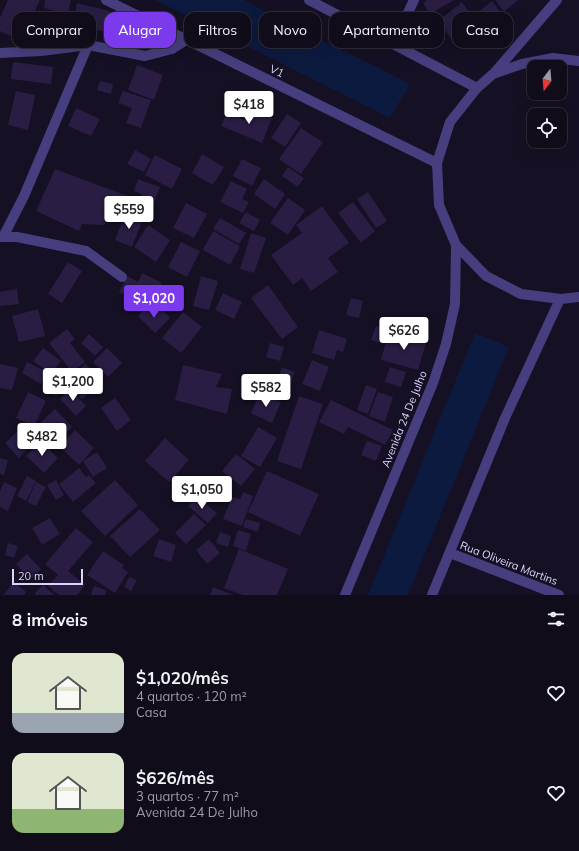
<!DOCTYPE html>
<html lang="pt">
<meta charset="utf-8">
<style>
:root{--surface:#100c1a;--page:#191523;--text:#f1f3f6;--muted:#9c9ba2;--line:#302c39;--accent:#7c3aed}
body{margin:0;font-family:Mulish,sans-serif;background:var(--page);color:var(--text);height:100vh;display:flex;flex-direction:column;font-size:15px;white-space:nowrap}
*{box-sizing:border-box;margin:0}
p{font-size:13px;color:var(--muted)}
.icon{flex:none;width:22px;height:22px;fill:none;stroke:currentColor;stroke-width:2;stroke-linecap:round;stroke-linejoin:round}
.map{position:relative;height:595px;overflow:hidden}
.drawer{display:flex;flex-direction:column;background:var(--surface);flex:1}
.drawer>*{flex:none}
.hud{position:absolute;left:12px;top:12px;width:555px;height:36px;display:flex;gap:8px}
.needle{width:26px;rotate:196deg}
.controls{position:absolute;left:527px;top:60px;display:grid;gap:8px}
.controls a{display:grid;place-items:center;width:40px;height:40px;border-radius:8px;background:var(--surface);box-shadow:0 4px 16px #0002,0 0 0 1px var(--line);font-size:20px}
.scale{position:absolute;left:12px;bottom:10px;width:71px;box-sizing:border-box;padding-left:4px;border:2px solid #ddd4fc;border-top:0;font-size:11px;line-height:14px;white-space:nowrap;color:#ddd4fc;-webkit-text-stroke:3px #151023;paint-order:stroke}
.price{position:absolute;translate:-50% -34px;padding:0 9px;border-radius:4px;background:#fff;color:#222;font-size:13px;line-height:26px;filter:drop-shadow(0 1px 2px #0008)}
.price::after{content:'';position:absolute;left:50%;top:24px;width:12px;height:9px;margin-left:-6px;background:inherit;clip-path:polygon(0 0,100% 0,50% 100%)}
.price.active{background:var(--accent);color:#fff}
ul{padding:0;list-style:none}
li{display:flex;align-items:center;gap:12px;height:100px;padding:0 12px}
li span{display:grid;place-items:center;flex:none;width:112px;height:80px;border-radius:12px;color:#555}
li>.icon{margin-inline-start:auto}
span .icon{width:48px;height:48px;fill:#fffc;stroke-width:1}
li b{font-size:17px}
h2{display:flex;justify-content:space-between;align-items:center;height:48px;padding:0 12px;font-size:17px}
.pill{padding:0 14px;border-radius:12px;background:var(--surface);box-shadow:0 4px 16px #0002,0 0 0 1px var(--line);font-size:14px;line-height:36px}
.pill.active{background:var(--accent);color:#fff}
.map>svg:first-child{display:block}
</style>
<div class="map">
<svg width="579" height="595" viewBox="0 0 579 595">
<rect width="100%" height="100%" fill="#151023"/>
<path fill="#0d1a3f" d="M155,0h88l167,84 -20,34z
M475,333l34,14 -101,248h-40z"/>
<path fill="#291d43" d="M8,0h32l-19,41 -21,-10v-13z
M45,0h26l-3,14 -24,-6z
M428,0h26l-24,14 -7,-11z
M495,0h23l-14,12z
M492,1l10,13 -14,11 -10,-13z
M462,2l10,14 4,-3 8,11 -28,21 -18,-24z
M77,3l33,8 -4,21 -15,-3 -2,9 -18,-3z
M52,12l20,4 -5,26 -18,-4 2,-7 -6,-1 -1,7 -9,-2 4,-21 12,2z
M13,62l40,5 -2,17 -40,-5z
M137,65l26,10 -9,25 -26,-10z
M100,81l13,3 -2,10 -14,-4z
M16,91l19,4 -7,35 -20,-5z
M123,91l28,9 -10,28 -15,-5 6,-15 -14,-5z
M76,108l24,11 -9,17 -23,-10z
M250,109l22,9 -10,25 -41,-17 6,-14 18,8z
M287,114l14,9 -16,24 -14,-9z
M301,128l22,14 -22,32 -22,-15z
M135,150l16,9 -7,13 -17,-8z
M202,154l22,13 -11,18 -21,-12z
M155,155l27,14 -10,20 -27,-14z
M242,159l19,9 -9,18 -19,-10z
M288,167l16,11 -6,9 -16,-11z
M55,169l73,27 -24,29 -22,-1 -3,7 -43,-20z
M138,179l22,8 -10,26 -15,-6 6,-13 -7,-3z
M264,179l21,15 -10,15 -21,-15z
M231,181l16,8 -5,10 7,3 -6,11 -23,-11z
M368,192l19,29 -11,7 -19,-29z
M288,198l17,12 -17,25 -18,-12z
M353,202l22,29 -14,12 -23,-30z
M186,203l21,11 -13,24 -21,-10z
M322,206l27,37 -21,15 10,14 -27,19 -9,-13 -9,7 -22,-30 31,-22 -6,-8z
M126,212l17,7 -11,28 -17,-7z
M246,212l14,8 -6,11 -15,-8z
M220,218l26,15 -7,11 -26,-15z
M148,225l22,15 -14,22 -22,-15z
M213,231l27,15 -10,19 -27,-15z
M251,233l15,5 -12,35 -14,-4z
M181,242l19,9 -13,26 -19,-10z
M68,262l14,9 -20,32 -14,-9z
M142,273l20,10 -13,24 -30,-15 8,-16 11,6z
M201,276l17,5 -9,29 -16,-4z
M268,285l30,42 -16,12 -31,-41z
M17,289l2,15 -19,2v-14z
M223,293l19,9 -8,17 -19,-9z
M351,298l12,3 -4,17 -13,-3z
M146,308l8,8 7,-7 9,9 -15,15 -17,-17z
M38,309l7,27 -26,6 -7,-26z
M183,312l19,15 -21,26 -19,-15z
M376,326l12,4 -5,14 -12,-4z
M67,329l8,10 -5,4 15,19 -13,10 -23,-29z
M319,330l28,9 -4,13 -6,-2 -3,10 -22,-7z
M89,334l14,13 -8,9 -14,-13z
M388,334l22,6 1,-4 16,4 -9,30 -37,-10z
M270,343l14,4 -4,14 -14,-4z
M43,348l18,13 -10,13 -18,-13z
M107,348l15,15 -14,14 -15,-15z
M312,360l17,7 -9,24 -18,-7z
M27,362l20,10 -6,12 -19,-11z
M0,364l18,4 -6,22 -12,-2z
M85,364l12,11 -9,10 -12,-12z
M183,365l39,9 -6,13 16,2 -5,25 -52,-14z
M62,367l9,7 -15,22 -10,-6z
M282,367l13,5 -10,25 -13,-5z
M390,367l16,5 -5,15 -16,-5z
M78,378l13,12 -9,9 -13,-13z
M366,385l11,4 -9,25 -11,-4z
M70,389l16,17 -10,10 -16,-17z
M28,392l18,9 -12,25 -18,-8z
M378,392l15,5 -8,25 -16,-6z
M260,393l21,9 -9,21 -21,-10z
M299,396l24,8 -22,65 -24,-8z
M115,398l16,22 -14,11 -16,-23z
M331,400l62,30 -8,15 -37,-18 -4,7 -25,-12z
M55,409l17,18 -18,17 -17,-18z
M258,427l19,11 -17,29 -19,-11z
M19,430l14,13 -14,15 -14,-15z
M75,430l19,18 -15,17 -19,-18z
M165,438l24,22 -20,22 -24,-21z
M40,441l18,17 -14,15 -18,-17z
M367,441l15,5 -6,15 -15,-6z
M97,452l10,16 -14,9 -10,-16z
M236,454l19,15 -14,17 -19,-15z
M0,458l8,2 -4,15 -4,-1z
M79,468l7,9 3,-2 7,8 -23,19 -14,-18z
M267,471l52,23 -19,42 -52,-24z
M27,476l9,5 -10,20 -9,-5z
M56,480l8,15 -8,5 -9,-15z
M115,480l23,25 -33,31 -24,-25z
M4,482l13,6 -9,23 -8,-4v-15z
M36,482l10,5 -10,19 -9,-4z
M243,492l10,4 -11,30 -19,-7 9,-22 8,2z
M196,496l21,17 -9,10 -20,-17z
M140,509l20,21 -30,27 -20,-21z
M194,514l12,11 -20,19 -11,-11z
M50,518l10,16 -18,11 -10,-17z
M246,519l14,4 -2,9 -15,-5z
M76,528l17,14 -25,29 17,14 -8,10h-18l-11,-9 10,-11 -13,-11z
M238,530l13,4 -5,17 -13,-5z
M220,532l11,4 -3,11 -12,-4z
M159,539l17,6 -5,17 -18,-6z
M209,539l11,14 -13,11 -11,-14z
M8,543l10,3 -4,12 -9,-3z
M239,549l49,20 -11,26h-34l-19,-7z
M103,551l21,14 -2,3 6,4 -13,21 -28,-18z
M27,554l14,15 -11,11 -14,-16z
M129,577l8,3 -6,11 -7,-4z
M14,582l12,10 -2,3h-21z
M43,585l11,10h-18l-1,-2z
M94,586l12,4 -1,5h-14z
M213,587l20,8h-23z"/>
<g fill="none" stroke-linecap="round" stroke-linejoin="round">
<path stroke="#473e7f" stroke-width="10" d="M0,237h17l69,14 36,26
M3,237l21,-41 64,-151"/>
<path stroke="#473e7f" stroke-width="10" d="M106,0l331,163
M309,0l168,88
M393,44l21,-44
M0,53l41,-2 47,-6 57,11 27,-7 14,-9
M450,553l109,42"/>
<path stroke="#473e7f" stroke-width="10" d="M579,61l-26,-3 -31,6 -29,10 -16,14 -27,34 -13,41 2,42 17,40 30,31 35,18 40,5 18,-2
M495,72l62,-72
M345,595l88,-212 13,-39 9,-40 1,-59
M432,595l73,-177 55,-119"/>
</g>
<g text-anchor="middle" stroke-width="4" stroke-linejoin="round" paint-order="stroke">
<g font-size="11" fill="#ddd4fc" stroke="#151023">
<text transform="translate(277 71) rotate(26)" y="4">V1</text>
<text transform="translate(404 419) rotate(-68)" y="4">Avenida 24 De Julho</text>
<text transform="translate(509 563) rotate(21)" y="4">Rua Oliveira Martins</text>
</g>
</g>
</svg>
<div class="controls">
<a><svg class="needle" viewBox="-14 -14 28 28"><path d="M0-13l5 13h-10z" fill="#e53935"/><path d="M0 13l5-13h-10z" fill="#9c9ba2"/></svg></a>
<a><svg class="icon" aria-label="locate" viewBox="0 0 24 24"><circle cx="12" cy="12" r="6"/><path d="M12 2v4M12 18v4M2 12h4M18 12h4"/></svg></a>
</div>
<div class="scale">20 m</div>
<b class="price" style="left:249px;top:125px">$418</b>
<b class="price" style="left:129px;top:230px">$559</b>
<b class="price active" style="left:154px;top:319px">$1,020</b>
<b class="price" style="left:404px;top:351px">$626</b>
<b class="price" style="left:73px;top:402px">$1,200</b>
<b class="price" style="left:266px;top:408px">$582</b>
<b class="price" style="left:42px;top:457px">$482</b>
<b class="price" style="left:202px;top:510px">$1,050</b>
<div class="hud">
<a class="pill">Comprar</a>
<a class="pill active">Alugar</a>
<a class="pill">Filtros</a>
<a class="pill">Novo</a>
<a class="pill">Apartamento</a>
<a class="pill">Casa</a>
</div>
</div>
<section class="drawer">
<h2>8 imóveis<svg class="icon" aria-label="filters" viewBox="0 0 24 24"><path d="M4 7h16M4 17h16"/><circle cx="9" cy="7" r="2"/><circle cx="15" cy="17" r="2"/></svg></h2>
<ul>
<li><span style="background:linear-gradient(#dfe7d0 75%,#9aa5b1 0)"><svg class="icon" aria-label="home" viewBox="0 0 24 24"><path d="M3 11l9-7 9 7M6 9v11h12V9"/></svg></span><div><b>$1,020/mês</b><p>4 quartos · 120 m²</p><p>Casa</p></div><svg class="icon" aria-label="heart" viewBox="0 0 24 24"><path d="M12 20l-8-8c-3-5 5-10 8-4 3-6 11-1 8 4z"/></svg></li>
<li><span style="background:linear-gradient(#dfe7d0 70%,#8fb573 0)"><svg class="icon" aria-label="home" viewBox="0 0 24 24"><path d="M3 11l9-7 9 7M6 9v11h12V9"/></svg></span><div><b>$626/mês</b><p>3 quartos · 77 m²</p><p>Avenida 24 De Julho</p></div><svg class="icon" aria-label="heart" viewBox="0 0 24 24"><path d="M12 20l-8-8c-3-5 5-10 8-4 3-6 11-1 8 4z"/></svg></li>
</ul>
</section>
